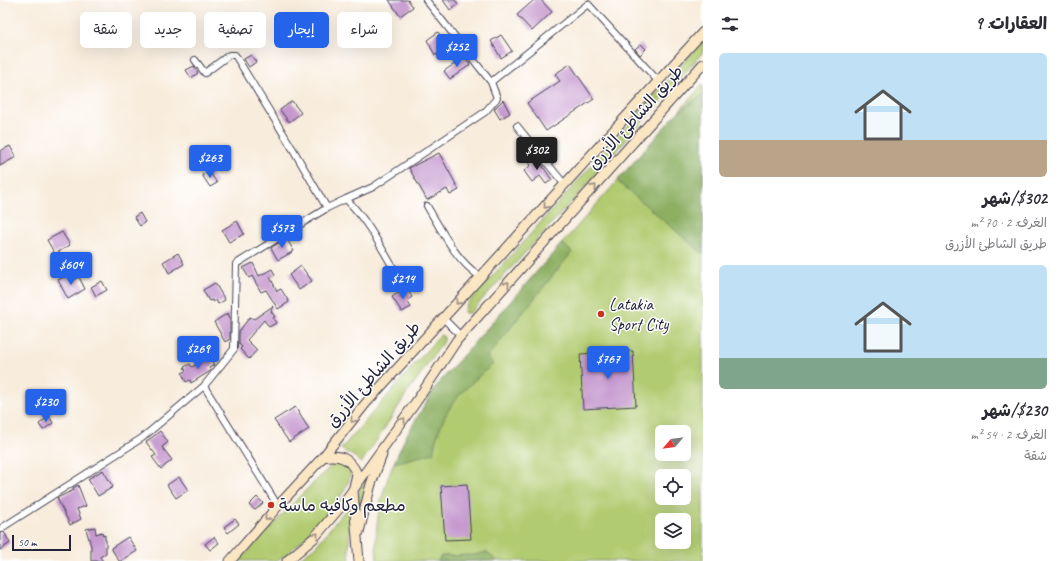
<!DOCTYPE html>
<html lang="ar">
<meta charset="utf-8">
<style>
:root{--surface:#fff;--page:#f7f7f7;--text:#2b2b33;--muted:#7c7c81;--accent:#2563eb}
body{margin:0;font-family:Caveat,"Playpen Sans Arabic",sans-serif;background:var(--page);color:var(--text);direction:rtl;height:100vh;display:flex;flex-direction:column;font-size:15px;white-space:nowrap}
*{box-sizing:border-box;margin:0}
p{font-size:13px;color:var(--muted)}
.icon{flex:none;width:22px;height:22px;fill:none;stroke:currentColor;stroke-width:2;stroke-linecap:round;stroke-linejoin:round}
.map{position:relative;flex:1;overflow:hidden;direction:ltr}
.details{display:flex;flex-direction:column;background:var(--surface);width:360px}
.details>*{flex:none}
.banner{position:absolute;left:12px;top:12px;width:380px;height:36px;direction:rtl;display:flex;gap:8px}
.needle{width:26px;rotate:242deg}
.controls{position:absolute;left:655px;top:425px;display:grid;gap:8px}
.controls a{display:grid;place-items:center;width:36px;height:36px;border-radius:6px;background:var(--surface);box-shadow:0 4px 16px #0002;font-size:20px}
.scale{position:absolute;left:12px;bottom:10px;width:59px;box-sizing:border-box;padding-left:4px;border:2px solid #22223b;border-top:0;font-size:11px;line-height:14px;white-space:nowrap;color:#22223b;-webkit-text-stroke:3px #fff;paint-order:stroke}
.price{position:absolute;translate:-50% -34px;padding:0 9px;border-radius:4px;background:var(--accent);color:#fff;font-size:13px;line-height:26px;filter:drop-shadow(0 1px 2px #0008)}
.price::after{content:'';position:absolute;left:50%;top:24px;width:12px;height:9px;margin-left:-6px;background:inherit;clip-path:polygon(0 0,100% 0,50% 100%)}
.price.active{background:#222;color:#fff}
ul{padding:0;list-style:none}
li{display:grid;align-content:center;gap:8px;height:212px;padding:0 16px}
li span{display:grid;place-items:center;height:124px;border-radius:6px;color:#555}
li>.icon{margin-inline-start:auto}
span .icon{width:72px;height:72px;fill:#fffc;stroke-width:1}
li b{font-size:17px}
h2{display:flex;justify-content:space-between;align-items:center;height:48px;padding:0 16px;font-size:17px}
.pill{padding:0 14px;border-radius:6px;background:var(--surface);box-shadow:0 4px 16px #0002;font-size:14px;line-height:36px}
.pill.active{background:var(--accent);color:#fff}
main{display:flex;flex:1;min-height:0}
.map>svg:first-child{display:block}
</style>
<main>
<section class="details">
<h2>العقارات: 9<svg class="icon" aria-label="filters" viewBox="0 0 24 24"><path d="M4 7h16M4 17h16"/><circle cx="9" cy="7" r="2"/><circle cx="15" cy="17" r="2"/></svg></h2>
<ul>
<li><span style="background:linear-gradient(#bfe0f5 70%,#b9a48a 0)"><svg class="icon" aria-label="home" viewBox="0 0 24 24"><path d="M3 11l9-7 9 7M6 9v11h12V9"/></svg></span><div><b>$302/شهر</b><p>الغرف: 2 · 70 m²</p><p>طريق الشاطئ الأزرق</p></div></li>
<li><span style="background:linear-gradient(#bfe0f5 75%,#7fa58c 0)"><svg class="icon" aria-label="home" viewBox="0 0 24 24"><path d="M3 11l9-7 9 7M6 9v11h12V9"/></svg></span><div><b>$230/شهر</b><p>الغرف: 2 · 54 m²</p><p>شقة</p></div></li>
</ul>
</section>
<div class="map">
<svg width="703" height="561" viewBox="0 0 703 561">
<rect width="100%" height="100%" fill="#fff"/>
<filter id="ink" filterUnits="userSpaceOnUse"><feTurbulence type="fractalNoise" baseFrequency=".025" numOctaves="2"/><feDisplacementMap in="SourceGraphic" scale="8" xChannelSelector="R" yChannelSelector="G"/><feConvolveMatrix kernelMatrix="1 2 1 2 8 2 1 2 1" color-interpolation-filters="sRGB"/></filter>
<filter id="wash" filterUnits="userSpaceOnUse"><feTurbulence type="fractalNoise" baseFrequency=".012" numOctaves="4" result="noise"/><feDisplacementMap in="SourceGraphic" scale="16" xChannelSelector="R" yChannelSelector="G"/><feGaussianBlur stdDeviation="0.9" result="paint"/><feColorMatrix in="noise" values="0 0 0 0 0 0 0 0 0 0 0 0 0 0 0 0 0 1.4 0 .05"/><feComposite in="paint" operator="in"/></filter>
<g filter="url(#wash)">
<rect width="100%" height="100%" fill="#f8ecdc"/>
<path fill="#b1cb70" stroke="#6a7656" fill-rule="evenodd" d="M703,41v11l-19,22 -98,112 -116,127h-5l-1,-2 2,-6 59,-65z
M703,84v477h-326c-7,-68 26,-120 60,-176zM662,432h22v22h-22zM662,476h22v22h-22zM662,520h22v22h-22z
M440,335l4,2v4l-37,52 -30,47 -16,23 -6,-6 -14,-8z
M337,463c47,1 -44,92 -61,98 -7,0 -29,0 -37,0l64,-68 29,-28z
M370,475l-11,42v-27z
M350,504l-1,49 1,8h-54l20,-15z"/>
<path fill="#8caf62" stroke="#57684e" d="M703,94v160l-86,-73 60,-68z
M562,243l10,9 -85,105 6,7c-34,29 -51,44 -60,89l-39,10 12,-27 31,-51z
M486,552l11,9h-59l3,-5 33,-1z"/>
<g id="blocks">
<path fill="#c497ce" d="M389,0h19l5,7 -13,9z
M443,0h12l3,4 -8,6z
M534,0h7l11,12 -20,19 -15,-16z
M438,32l13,18 -12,8 -2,-4 -2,1 -8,-15z
M501,35l11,16 -11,7 -10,-17z
M641,44l5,5 -6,6 -5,-6z
M251,55l5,7 -7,5 -5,-8z
M465,57l5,8 -20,14 -6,-8z
M570,64l24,35 -48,32 -19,-28 33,-22 -5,-7z
M194,66l4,7 -7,5 -5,-8z
M503,100l7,13 -10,6 -6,-10z
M292,101l9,12 -12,9 -9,-12z
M10,146l6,11 -16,9v-15z
M439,153l20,37 -9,5 -3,-6 -20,11 -18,-32z
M535,155l17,25 -6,4 -6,-8 -8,6 -8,-11 7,-6 -3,-4z
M209,171l8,12 -7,4 -8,-12z
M140,213l5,9 -5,4 -6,-9z
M237,221l7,13 -15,8 -7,-12z
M62,232l8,13 -15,9 -8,-14z
M286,238l8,13 -16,9 -7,-12z
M178,253l6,11 -15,9 -6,-11z
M253,263l6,13 13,-7 3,6 -5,2 7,14 4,-2 8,13 -11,7 -12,-19 -5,2 -9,-16 -3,2 -6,-10z
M301,266l11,15 -13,9 -10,-15z
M68,275l3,6 8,-4 6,12 -17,10 -10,-19z
M102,281l5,9 -11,6 -5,-9z
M215,283l10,17 -7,4 -2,-4 -3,2 -1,-2 -3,1 -6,-11z
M406,288l6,9 -5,4 4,6 -9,5 -10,-15z
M273,306l-2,5 4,6 -2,1 3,5 -7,4 -5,-7 -17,20 10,10 -8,9 -9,-10 2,-2 -3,-3v-13l11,-14 4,2z
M228,313l2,5v21l-5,3 -11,-20z
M633,351l3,55 -53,3 -3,-55z
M209,356l5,9 -5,3 2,2 -2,2 -18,11 -1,-3 -4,2 -4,-9 4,-2 -2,-4 6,-3 2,3z
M295,407l14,22 -20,13 -15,-22z
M49,416l4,7 -10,7 -4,-6z
M160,431l8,11 -6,5 10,13 -11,9 -9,-12 4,-2 -10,-13z
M103,470l10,17 -15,9 -10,-17z
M179,477l9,13 -12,8 -9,-13z
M467,484l4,55 -26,1 -4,-54z
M78,485l8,21 -9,3 4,10 -11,6 -13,-27 17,-8 -1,-2z
M257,497l6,6 -8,7 -6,-5z
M235,519l4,5 -11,9 -4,-6z
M95,527l1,7 6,-2 1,4 2,-1v5h1v13l-6,4 3,4h-12v-15l-5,-17z
M4,532l6,11 -10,7v-17z
M128,537l9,14 -16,10h-2l-8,-13z
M214,537l5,6 -9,7 -5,-6z"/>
</g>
</g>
<g filter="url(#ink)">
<use href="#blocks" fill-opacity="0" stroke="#424053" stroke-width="1"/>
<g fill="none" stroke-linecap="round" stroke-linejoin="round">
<g stroke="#424053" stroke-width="8">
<path id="minor" d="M195,60l10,13 24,-18h6l59,96 33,57
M491,82l97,-78 71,78
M517,126l48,59
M346,199c21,20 40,57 55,82
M427,206c15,25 29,55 54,71
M443,318l18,18
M204,386l74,120
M0,529l142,-91 62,-52 30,-37 2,-85 91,-56 19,-9 27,-12 112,-75 12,-14 -6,-16 -65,-82"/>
</g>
<g stroke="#424053" stroke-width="11">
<path id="secondary" d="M323,457c17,-3 27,1 34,17l-4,17 6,70
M359,532l12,-48 11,-29
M230,561l48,-55 45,-49 43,-54 337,-371
M287,561l27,-23 28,-33 74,-103 41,-62 246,-276"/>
</g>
<use href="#minor" stroke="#fff" stroke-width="6"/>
<use href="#secondary" stroke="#fbe6c4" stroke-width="9"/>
</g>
<defs><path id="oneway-chevron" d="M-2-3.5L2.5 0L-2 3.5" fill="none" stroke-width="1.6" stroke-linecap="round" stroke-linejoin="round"/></defs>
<g stroke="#998e86">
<use href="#oneway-chevron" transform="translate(594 187) rotate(-48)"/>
<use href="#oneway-chevron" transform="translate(546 206) rotate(132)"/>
<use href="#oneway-chevron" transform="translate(507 284) rotate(-48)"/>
<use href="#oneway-chevron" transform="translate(458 302) rotate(132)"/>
<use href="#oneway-chevron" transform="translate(353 420) rotate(129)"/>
<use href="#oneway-chevron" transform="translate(403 420) rotate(-54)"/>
<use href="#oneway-chevron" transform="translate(267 518) rotate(130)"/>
<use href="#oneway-chevron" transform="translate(316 535) rotate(-47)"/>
</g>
</g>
<g fill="#c8321e" stroke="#fff" stroke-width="1.5">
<circle cx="601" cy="314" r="4"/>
<circle cx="271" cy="505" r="4"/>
</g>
<g text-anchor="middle" stroke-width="3" stroke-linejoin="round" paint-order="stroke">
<g font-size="17" fill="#22223b" stroke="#fff">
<text transform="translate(635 117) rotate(-48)" y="6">طريق الشاطئ الأزرق</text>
<text transform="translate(373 374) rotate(-49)" y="6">طريق الشاطئ الأزرق</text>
</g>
<g font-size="17" fill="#22223b" stroke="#fff" text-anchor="start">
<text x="609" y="310">Latakia<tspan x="609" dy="20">Sport City</tspan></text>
<text x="279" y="511">مطعم وكافيه ماسة</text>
</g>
</g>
</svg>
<div class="controls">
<a><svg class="needle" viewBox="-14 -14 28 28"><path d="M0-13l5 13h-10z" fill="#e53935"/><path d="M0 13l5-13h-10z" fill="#7c7c81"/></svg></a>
<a><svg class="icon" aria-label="locate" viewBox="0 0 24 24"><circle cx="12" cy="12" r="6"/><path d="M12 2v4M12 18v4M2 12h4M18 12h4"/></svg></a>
<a><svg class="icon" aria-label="layers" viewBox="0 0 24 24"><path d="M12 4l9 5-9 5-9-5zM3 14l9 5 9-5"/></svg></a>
</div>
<div class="scale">50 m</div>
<b class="price" style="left:457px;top:68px">$252</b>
<b class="price active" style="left:537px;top:171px">$302</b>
<b class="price" style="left:210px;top:179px">$263</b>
<b class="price" style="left:282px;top:249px">$573</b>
<b class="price" style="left:71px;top:286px">$604</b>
<b class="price" style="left:403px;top:300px">$214</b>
<b class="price" style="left:198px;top:370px">$269</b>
<b class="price" style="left:608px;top:380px">$767</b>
<b class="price" style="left:46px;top:423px">$230</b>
<div class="banner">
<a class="pill">شراء</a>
<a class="pill active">إيجار</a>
<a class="pill">تصفية</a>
<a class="pill">جديد</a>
<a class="pill">شقة</a>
</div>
</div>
</main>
